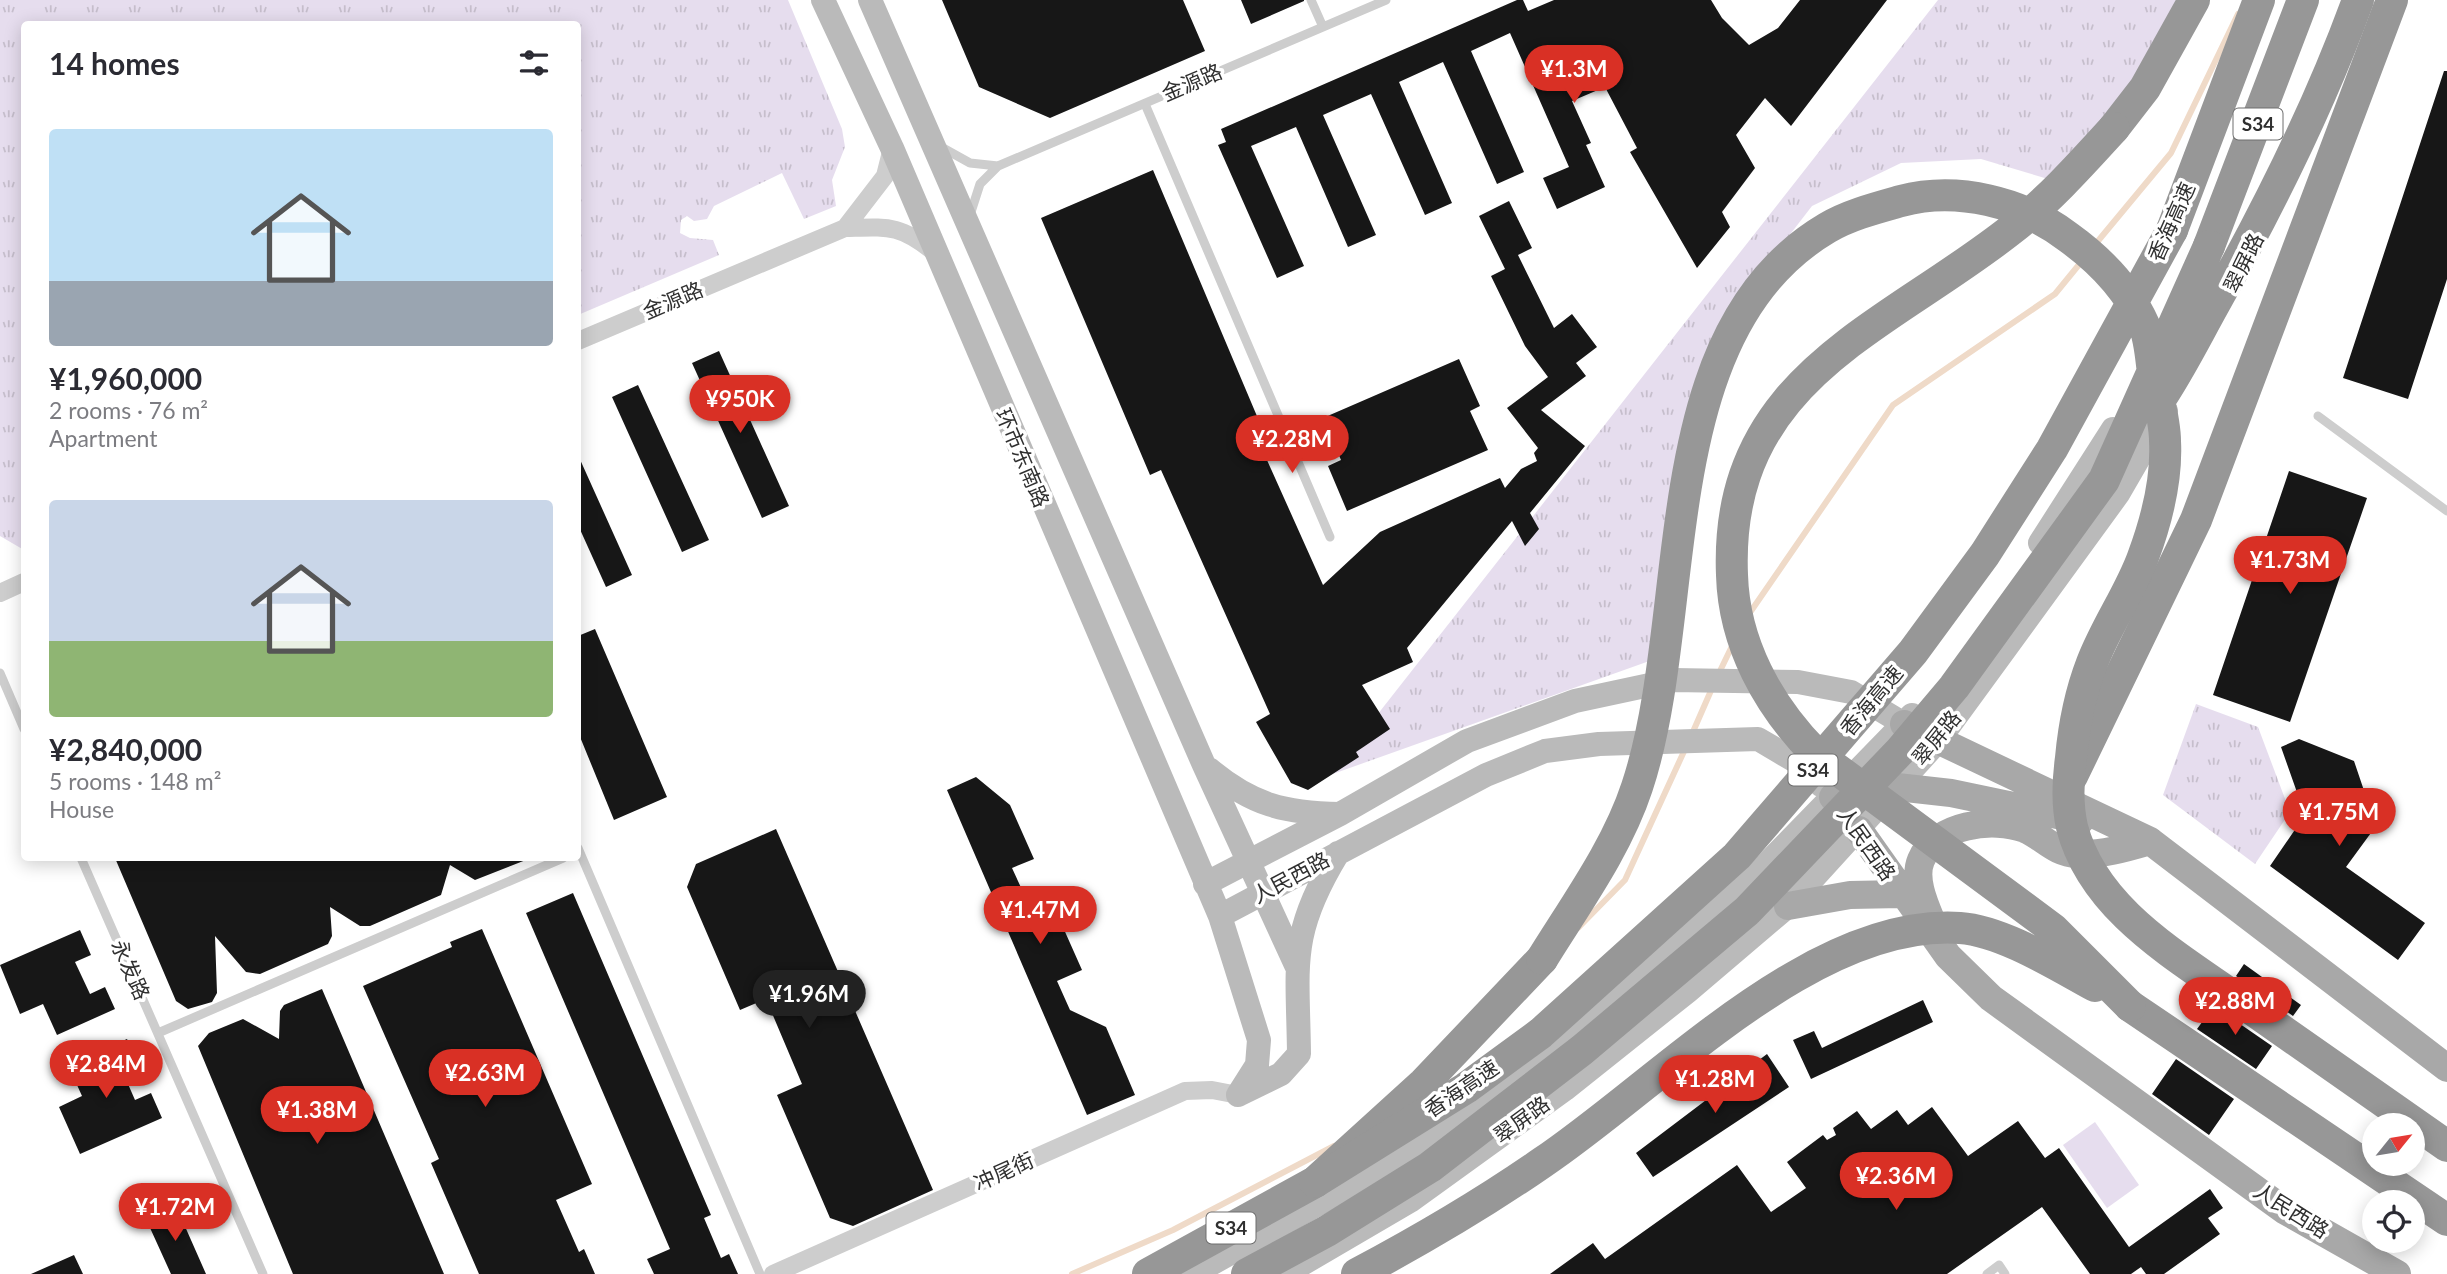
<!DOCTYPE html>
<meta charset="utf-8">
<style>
:root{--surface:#fff;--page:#f7f7f7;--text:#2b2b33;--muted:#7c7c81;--accent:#d93025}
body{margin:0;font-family:Lato,"Noto Sans SC",sans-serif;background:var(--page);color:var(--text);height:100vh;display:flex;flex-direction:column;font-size:26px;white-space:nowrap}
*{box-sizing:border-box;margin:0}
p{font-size:23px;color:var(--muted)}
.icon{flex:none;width:38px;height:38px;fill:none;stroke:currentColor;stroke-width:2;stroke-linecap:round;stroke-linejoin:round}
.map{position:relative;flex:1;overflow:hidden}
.drawer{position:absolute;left:21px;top:21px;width:560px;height:840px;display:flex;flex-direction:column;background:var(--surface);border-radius:7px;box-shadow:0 4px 18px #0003}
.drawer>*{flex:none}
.needle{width:46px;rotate:60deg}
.tools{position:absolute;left:2362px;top:1113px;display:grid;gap:14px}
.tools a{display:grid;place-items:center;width:63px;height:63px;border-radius:50%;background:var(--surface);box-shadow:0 4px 18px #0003;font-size:35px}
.price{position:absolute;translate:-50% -60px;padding:0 16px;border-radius:24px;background:var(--accent);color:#fff;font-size:23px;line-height:46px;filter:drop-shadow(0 2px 4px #0008)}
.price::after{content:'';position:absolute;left:50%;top:42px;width:21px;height:16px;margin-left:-10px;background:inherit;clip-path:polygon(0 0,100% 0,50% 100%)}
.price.on{background:#222;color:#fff}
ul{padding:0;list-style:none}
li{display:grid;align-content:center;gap:14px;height:371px;padding:0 28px}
li span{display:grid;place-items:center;height:217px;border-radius:7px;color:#555}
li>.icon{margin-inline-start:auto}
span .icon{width:126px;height:126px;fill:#fffc;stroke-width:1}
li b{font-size:30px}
h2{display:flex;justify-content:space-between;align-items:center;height:84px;padding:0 28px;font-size:30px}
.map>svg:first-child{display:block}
</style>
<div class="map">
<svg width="2447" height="1274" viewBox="0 0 2447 1274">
<defs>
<pattern id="grass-tufts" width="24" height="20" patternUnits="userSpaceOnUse" patternTransform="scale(1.75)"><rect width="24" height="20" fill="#e6ddee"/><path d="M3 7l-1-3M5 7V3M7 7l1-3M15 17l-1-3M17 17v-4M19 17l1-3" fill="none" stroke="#c6becc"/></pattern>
</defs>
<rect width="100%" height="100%" fill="#fff"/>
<path fill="url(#grass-tufts)" d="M0,0h788l54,129 3,18 -13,33 4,26 -32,13 -22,-46 -68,33 -7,13 -13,2 -7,-5 -6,4 -1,13 10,5 23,2 6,15 -141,60v-291h-554v526l-24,-14z
M1938,0h238l-48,109 -80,70 -67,-20 -80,4 -89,43 -81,105 -76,348 -325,116z
M2196,704l62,23 32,85 -35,52 -92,-69z"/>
<path fill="#e6ddee" d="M2095,1122l44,63 -32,23 -44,-63z"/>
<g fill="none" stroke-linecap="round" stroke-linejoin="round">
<path stroke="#efdac8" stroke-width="6" d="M2093,247l78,-94 67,-139
M1749,614l144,-209 162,-111 27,-33
M1719,673l15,-31
M1692,734l21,-48
M1578,928l47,-48 61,-133
M1072,1274l101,-44 161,-84"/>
</g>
<path fill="#171717" d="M942,0h241l22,51 -155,67 -71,-31z
M1241,0h63v1l-53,23z
M1517,0h6l5,11 26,-11h157l11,18 27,27 29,-17 22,-28h87l-96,126 -26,-28 -29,37 19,33 -33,44 8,15 -33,41 -67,-116 7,-4 -32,-61 -33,14 19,42 -5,2 19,42 -48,22 -14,-31 26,-11 -59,-134 -39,18 53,121 -27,12 -54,-122 -44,20 53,121 -27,12 -54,-121 -48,21 53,120 -28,12 -52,-120 -45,19 53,120 -27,12 -59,-133 8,-3 -5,-13z
M2444,71h3v208l-39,120 -65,-21z
M1153,170l109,258 -8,3 69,154 57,-53 120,-54 5,10 16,-19 16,-8 -3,-8 4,-5 -31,-40 41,-31 -23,-31 -34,-70 14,-7 -26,-53 30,-15 23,47 -14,7 36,73 18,-14 25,33 -21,16 10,13 -45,34 44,36 -55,67 9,16 -14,17 -13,-25 -105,127 6,14 -51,23 28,44 -34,23 3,5 -51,33 -17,-7 -35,-61 14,-8 -109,-244 -11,5 -109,-257z
M719,351l70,155 -27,12 -70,-155z
M1459,359l21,47 -10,5 18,39 -141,61 -19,-45 13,-6 -18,-42z
M638,385l71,155 -27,12 -70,-155z
M578,455l54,120 -26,12 -28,-62z
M2289,471l78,27 -77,224 -77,-27z
M595,629l72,168 -53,23 -36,-88v-96z
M2299,739l55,22 22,65 -30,41 79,56 -27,37 -128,-94 35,-51 -24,-68z
M976,777l34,28 24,54 -22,9 17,37 29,11 24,54 -25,11 13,29 36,17 29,68 -48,20 -140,-325z
M776,829l157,361 -80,36 -23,-8 -53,-123 25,-11 -36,-85 -26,11 -53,-123 9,-23z
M115,858h416l-56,22 -25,-15 -9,30 -71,31h-10l-30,-19 2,29 -4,8 -68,30 -14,-2 -31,-36 2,57 -5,9 -24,7 -12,-8z
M573,893l138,322 -7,3 17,40 8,-4 9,20h-84l-7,-15 23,-10 -144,-336z
M482,929l110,255 -36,16 23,52 5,-3 11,25h-116l-48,-111 8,-4 -76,-173 89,-39 -2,-5z
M80,930l11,25 -16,7 15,32 15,-7 10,22 -58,26 -14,-31 -23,10 -20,-49z
M2244,964l57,41 -8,11 -57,-40z
M322,989l122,285h-151l-95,-228 11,-13 34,-14 36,20 1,-28 4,-6z
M1923,1000l10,22 -122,57 -18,-39 21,-9 8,17z
M2214,1006l58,40 -16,23 -59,-40z
M127,1039l10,22 -16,7 14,32 16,-7 11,25 -82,36 -21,-47 23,-11 -14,-31z
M1767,1054l22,33 -136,90 -17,-24z
M2176,1059l58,40 -25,36 -57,-41z
M1932,1107l36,49 50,-35 27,37 14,-10 70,99 81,-58 13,19 -15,10 12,16 -56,40h-18l-5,-7 -10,7h-41l-48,-67 -95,67h-397l43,-31 12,16 132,-94 34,47 35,-24 -19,-26 36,-27 4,5 9,-5 -3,-7 24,-17 14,18 26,-19 11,15z
M176,1206l30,68h-35l-25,-55z
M74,1255l9,19h-52z"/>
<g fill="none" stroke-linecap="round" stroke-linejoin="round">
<path stroke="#cdcdcd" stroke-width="9" d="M1311,0l12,27
M1145,104l185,433
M943,148l27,15 28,3 -18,18 -10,31
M998,166l388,-166
M2318,416l129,95
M0,673l24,56
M578,848l182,426
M81,858l182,416
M158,1033l405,-175
M1987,1274l12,-9 6,9"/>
<path stroke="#cdcdcd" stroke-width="18" d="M845,228l40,-52 7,-28
M578,341l267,-113c43,-1 54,-4 89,24
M0,593l24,-11
M773,1274l412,-183 27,-1 26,5"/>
<path stroke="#bababa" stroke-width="24" d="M823,0l69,148 328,768 39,124 -2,25 -19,30
M870,0l334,765 92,200
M2040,543l73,-114
M1209,769c43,36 76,44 131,45
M1205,884l135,-70 127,-73 108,-40 98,-21 125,2 53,10 53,32
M1220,916l266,-141 59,-24 54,-7 159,-5 39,23 24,23
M1238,1095l43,-21 18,-20c-1,-90 -11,-119 39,-201
M1193,1274l134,-75 127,-78 175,-134 128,-113 155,-159
M1285,1274l125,-73 155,-112 123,-98 100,-85 150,-165 180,-247 48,-83"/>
<path stroke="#a8a8a8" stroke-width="28" d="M1904,724l246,117 297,227
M1833,797l64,-10 54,6 130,27
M1859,830l89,126 43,42 293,212 113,64
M1788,906l62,-11 51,-1
M1932,922c-7,-17 -19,-43 -11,-62 15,-36 72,-43 104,-31 19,8 29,24 52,25 25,1 49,-6 73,-13"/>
<path stroke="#979797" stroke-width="32" d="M2114,128l31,-40 49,-88
M2172,230l87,-230
M2209,246l94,-246
M2072,776l124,-256 196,-520
M2130,1006l317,214
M2247,1006l200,140
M1148,1274l167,-92 109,-99 118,-124"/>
<path stroke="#979797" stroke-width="32" d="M2114,128c-32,35 -64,71 -102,101 -129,102 -288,149 -280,346 2,69 36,130 83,178l238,176 77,77
M2157,404c22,-32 39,-67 58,-101 55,-98 105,-198 143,-303
M1542,959c34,-55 75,-111 95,-172 58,-174 11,-453 190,-559 22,-13 49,-20 74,-27 56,-15 121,1 167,36 32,23 60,52 76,88 6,14 7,33 9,48 4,22 12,46 12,68 2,37 -9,81 -22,116 -13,36 -37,69 -51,106 -12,31 -18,62 -21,95 -3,22 -4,47 1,69 22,85 109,131 175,179
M1315,1182l151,-94 75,-55 196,-177 176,-204 72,-98 67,-105 120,-219
M1247,1274l80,-43 103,-64 152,-117 165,-139 153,-160 54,-64 150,-207 105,-234
M1357,1274c64,-34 127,-71 186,-112 116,-78 270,-244 417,-234 43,3 98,38 135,58"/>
</g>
<g text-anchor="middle" stroke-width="7" stroke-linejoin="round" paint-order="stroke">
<g fill="#fff" stroke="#6e6e6e" stroke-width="2">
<rect x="2233.5" y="108.5" width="49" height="31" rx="5"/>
<rect x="1788.5" y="754.5" width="49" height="31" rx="5"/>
<rect x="1206.5" y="1212.5" width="49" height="31" rx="5"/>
</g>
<g font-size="19" font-weight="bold" fill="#303030">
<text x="2258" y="131">S34</text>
<text x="1813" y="777">S34</text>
<text x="1231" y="1235">S34</text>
</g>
<g font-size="21" fill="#303030" stroke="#fff">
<text transform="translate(1192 83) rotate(-23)" y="7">金源路</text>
<text transform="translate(2172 222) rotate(-66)" y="7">香海高速</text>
<text transform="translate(2244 263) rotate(-64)" y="7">翠屏路</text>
<text transform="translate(673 301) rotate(-23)" y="7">金源路</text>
<text transform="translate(1022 458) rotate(67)" y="7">环市东南路</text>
<text transform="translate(1872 701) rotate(-50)" y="7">香海高速</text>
<text transform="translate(1937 738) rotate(-51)" y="7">翠屏路</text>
<text transform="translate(1866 844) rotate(55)" y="7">人民西路</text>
<text transform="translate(1291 878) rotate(-28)" y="7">人民西路</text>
<text transform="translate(130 970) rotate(66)" y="7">永发路</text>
<text transform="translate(1462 1089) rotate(-34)" y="7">香海高速</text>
<text transform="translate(1522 1120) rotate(-36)" y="7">翠屏路</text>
<text transform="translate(1004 1172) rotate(-24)" y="7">冲尾街</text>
<text transform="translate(2291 1211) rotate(32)" y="7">人民西路</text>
</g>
</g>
</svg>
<div class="tools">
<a><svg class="needle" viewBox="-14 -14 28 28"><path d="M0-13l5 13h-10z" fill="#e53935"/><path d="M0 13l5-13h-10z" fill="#7c7c81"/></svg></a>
<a><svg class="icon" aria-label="locate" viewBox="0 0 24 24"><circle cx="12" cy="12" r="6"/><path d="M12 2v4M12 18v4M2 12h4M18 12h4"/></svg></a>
</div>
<b class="price" style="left:1574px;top:105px">¥1.3M</b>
<b class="price" style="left:740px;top:435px">¥950K</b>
<b class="price" style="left:1292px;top:475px">¥2.28M</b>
<b class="price" style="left:2290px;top:596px">¥1.73M</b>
<b class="price" style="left:2339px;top:848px">¥1.75M</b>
<b class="price" style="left:1040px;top:946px">¥1.47M</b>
<b class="price on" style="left:809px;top:1030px">¥1.96M</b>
<b class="price" style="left:2235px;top:1037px">¥2.88M</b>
<b class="price" style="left:106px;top:1100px">¥2.84M</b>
<b class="price" style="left:485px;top:1109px">¥2.63M</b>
<b class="price" style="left:1715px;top:1115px">¥1.28M</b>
<b class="price" style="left:317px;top:1146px">¥1.38M</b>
<b class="price" style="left:1896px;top:1212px">¥2.36M</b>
<b class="price" style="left:175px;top:1243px">¥1.72M</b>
<section class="drawer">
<h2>14 homes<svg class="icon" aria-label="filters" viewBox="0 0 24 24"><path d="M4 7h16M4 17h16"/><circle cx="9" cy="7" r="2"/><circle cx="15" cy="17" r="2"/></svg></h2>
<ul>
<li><span style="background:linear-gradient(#bfe0f5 70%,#9aa5b1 0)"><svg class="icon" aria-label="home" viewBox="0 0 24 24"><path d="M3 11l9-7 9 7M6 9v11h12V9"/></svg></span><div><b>¥1,960,000</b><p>2 rooms · 76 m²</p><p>Apartment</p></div></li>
<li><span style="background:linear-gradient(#c9d6e8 65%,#8fb573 0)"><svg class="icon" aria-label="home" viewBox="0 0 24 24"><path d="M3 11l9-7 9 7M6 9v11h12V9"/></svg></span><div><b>¥2,840,000</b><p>5 rooms · 148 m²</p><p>House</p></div></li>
</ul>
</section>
</div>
